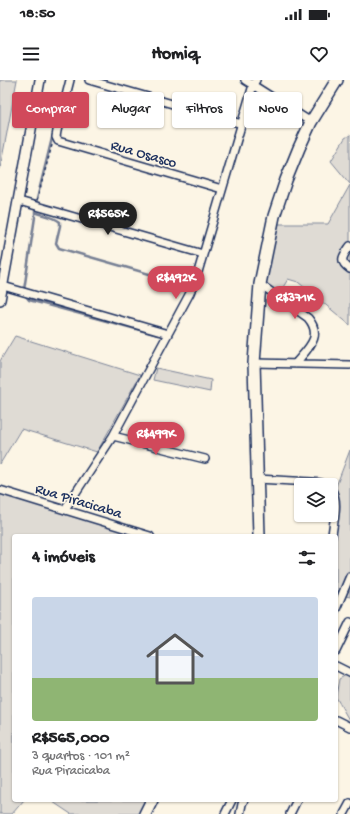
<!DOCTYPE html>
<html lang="pt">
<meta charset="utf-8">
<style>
:root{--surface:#fff;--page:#f2f2f2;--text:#202124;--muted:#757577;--line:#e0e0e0;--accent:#d1495b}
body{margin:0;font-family:"Gochi Hand",sans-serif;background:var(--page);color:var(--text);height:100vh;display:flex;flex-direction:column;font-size:15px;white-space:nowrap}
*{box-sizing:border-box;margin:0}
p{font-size:13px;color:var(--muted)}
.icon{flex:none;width:22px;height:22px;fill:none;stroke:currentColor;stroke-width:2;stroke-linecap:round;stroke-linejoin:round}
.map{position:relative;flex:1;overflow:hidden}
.drawer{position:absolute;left:12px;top:454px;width:326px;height:268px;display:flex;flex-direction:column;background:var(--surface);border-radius:4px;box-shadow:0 1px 3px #0004}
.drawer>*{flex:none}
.hud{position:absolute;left:12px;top:12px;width:326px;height:36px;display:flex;gap:8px}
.fabs{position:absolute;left:294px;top:398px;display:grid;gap:8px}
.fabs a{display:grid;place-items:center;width:44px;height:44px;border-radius:4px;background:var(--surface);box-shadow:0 1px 3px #0004;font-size:20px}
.price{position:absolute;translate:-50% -34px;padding:0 9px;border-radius:14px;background:var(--accent);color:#fff;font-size:13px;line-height:26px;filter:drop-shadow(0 1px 2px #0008)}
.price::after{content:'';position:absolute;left:50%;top:24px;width:12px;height:9px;margin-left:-6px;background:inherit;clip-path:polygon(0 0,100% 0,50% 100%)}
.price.active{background:#222;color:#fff}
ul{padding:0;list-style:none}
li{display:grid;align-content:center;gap:8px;height:212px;padding:0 20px}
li+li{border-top:1px solid var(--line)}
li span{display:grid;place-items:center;height:124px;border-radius:4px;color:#555}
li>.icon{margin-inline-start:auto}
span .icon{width:72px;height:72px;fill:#fffc;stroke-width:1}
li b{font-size:17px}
h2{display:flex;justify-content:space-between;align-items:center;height:48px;padding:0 20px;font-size:17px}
.tag{padding:0 14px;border-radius:4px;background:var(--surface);box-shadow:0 1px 3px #0004;font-size:14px;line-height:36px}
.tag.active{background:var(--accent);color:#fff}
.status{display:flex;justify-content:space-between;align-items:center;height:28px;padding:0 20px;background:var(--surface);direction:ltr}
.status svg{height:11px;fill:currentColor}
header{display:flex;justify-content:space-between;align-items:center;height:52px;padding:0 20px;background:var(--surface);font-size:18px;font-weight:800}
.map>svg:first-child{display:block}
</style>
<div class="status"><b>18:50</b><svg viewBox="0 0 49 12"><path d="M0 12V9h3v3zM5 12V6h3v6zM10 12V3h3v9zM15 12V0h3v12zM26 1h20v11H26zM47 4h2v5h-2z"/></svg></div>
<header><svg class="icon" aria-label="menu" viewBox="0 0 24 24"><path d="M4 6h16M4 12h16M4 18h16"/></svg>Homiq<svg class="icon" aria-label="heart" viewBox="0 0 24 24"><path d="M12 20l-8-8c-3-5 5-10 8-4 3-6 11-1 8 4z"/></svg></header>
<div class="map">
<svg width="350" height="734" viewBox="0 0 350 734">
<rect width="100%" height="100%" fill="#fcf5e5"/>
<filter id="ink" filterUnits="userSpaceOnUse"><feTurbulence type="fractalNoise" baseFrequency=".025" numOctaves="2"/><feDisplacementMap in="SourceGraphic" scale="8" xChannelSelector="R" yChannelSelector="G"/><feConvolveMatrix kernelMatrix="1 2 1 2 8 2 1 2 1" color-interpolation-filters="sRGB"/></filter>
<g filter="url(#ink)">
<path fill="#dfdbd4" stroke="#7d8599" d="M0,0h17l-17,89z
M350,55v49l-19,-23 14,-23z
M350,105v140l-52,-43 -10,-3 -9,15 -16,-14 12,-56h53z
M15,256l125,39 -43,77 -76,-23 -21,35v-103z
M156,288l55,12 -1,12 -57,-12z
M350,370v147l-4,-1 -4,-6 -6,2v-52l2,-38 -3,-13z
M0,408l72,20 84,28h-142v264h10l-12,14h-12z
M350,593v49l-14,-25 3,-18z
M50,720h103l-7,14h-75z"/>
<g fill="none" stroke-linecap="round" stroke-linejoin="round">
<path stroke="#767f94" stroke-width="2.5" d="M53,54l-18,73v10l-11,73 2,6 3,4 129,35
M35,132c7,3 20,5 25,10v4l-4,17 3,5 125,36"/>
<g stroke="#1b2f5e" stroke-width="10">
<path id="minor" d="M70,0l-13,51 -1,6 2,4 164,48
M89,0l153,44
M245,0l66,42
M19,121l184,53
M350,166c-7,10 -12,15 0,23
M260,204l48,34c16,19 -1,31 -13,46
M3,206l165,48
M254,283l96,2
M113,356l92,23
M257,399l55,3 9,1 4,2
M331,409c9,12 2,33 1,47
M0,410l150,46
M65,429l48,-73 77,-143 8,-21 55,-187 3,-5
M336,529l14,-33
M336,571l14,-29
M336,586l14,7
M336,640l14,7
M225,734l7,-14
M240,734l2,-10 2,-4
M290,734l7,-14
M344,734l6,-11"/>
</g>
<g stroke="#1b2f5e" stroke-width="12">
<path id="secondary" d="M0,220l40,-220"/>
</g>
<g stroke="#1b2f5e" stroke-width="14">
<path id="primary" d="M259,456l-5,-173 6,-79 14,-68 12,-36 13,-32 12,-26 26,-42
M145,734l7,-14"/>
</g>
<path stroke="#1b2f5e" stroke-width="1.5" stroke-dasharray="3 3" stroke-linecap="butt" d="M37,120l15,-55"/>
<use href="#minor" stroke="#fcf5e5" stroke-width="7"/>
<use href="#secondary" stroke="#fcf5e5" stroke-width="9"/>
<use href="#primary" stroke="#fcf5e5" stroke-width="11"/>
</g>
</g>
<g text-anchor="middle" stroke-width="3.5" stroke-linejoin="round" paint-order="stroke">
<g font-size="15" fill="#1b2f5e" stroke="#fcf5e5">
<text transform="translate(144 73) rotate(16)" y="5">Rua Osasco</text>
<text transform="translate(79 420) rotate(17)" y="5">Rua Piracicaba</text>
</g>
</g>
</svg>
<div class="fabs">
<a><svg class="icon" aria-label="layers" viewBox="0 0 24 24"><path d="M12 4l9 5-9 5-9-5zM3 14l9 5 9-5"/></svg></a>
</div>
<b class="price active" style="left:108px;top:156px">R$565K</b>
<b class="price" style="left:176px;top:220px">R$492K</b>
<b class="price" style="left:295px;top:240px">R$371K</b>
<b class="price" style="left:156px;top:376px">R$499K</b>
<div class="hud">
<a class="tag active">Comprar</a>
<a class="tag">Alugar</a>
<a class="tag">Filtros</a>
<a class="tag">Novo</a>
</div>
<section class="drawer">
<h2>4 imóveis<svg class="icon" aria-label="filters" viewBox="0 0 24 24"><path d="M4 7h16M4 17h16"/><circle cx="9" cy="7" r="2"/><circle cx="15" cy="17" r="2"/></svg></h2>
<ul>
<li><span style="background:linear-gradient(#c9d6e8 65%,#8fb573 0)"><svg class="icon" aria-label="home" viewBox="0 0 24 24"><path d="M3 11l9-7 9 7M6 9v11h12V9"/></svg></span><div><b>R$565,000</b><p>3 quartos · 101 m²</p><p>Rua Piracicaba</p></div></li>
</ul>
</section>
</div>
